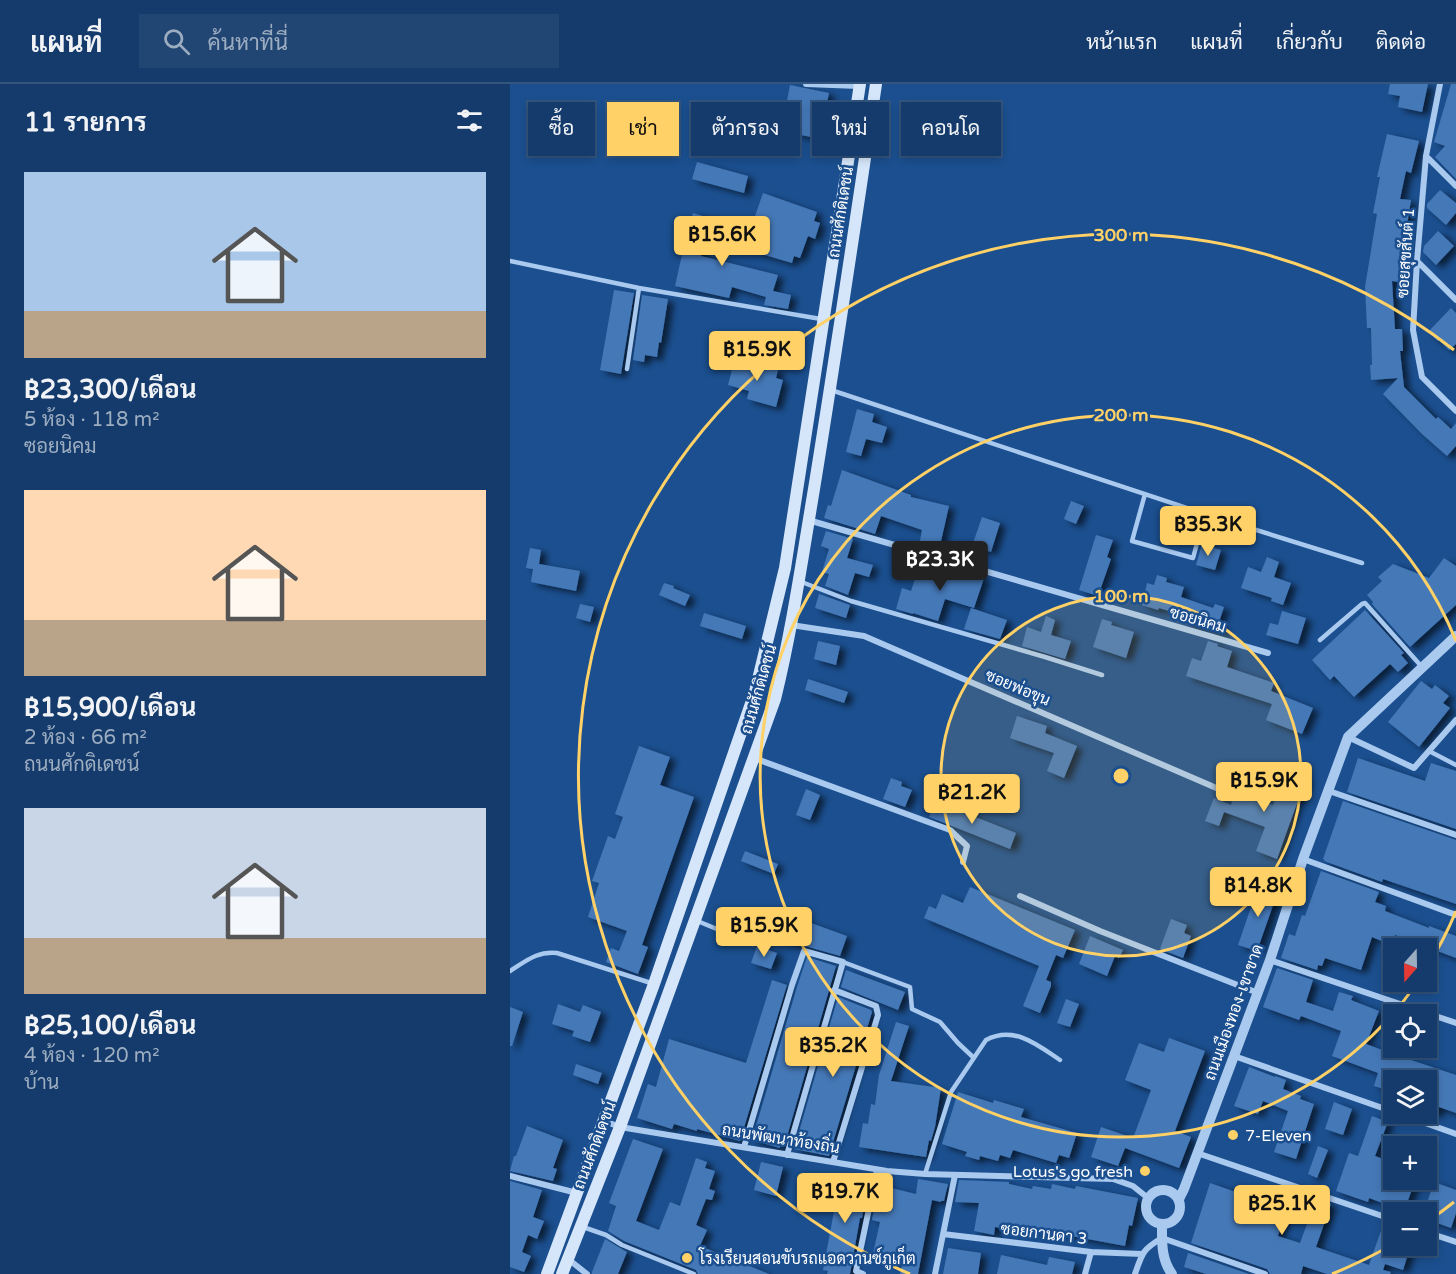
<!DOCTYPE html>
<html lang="th">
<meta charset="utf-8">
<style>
:root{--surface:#143b6b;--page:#214673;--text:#f1f3f6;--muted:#9dadc1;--line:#33557e;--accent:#ffd166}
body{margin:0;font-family:"Varela Round",Sarabun,sans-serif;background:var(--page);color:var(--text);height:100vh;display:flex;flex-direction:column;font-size:22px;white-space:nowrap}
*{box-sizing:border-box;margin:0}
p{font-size:20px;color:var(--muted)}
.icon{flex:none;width:33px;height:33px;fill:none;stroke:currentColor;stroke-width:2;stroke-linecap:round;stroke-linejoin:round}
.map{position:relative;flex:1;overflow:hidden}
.drawer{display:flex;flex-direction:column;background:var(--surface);width:510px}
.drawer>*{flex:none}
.guide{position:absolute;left:18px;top:18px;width:570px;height:54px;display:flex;gap:12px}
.needle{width:39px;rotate:200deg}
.controls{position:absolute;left:873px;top:854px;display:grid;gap:12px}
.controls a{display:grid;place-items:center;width:54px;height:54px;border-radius:0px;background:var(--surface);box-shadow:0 3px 9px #0003,0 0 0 2px var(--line);font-size:30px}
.price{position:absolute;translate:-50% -51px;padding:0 14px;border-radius:6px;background:var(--accent);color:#111;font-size:20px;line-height:39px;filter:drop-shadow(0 2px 3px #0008)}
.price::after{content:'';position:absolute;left:50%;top:36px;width:18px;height:14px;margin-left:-9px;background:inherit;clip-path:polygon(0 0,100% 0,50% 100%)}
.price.selected{background:#222;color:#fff}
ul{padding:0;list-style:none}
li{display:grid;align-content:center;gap:12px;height:318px;padding:0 24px}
li span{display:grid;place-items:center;height:186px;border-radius:0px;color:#555}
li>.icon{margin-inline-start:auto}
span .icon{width:108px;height:108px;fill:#fffc;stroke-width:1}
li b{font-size:26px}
h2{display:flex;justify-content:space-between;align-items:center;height:72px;padding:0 24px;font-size:26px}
.chip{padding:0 21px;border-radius:0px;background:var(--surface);box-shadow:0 3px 9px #0003,0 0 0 2px var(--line);font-size:21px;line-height:54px}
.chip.selected{background:var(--accent);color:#111}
header{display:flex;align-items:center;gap:36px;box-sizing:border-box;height:84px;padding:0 30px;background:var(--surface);border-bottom:2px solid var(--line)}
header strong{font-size:28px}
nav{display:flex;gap:33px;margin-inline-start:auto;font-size:21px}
.search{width:420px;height:54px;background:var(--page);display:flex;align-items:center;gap:15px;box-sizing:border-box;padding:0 21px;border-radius:0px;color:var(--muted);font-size:22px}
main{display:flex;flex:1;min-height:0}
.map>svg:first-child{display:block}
</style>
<header>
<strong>แผนที่</strong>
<div class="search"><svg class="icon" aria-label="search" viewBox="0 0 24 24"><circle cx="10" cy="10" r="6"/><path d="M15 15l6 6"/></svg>ค้นหาที่นี่</div>
<nav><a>หน้าแรก</a><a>แผนที่</a><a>เกี่ยวกับ</a><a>ติดต่อ</a></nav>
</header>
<main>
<section class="drawer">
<h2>11 รายการ<svg class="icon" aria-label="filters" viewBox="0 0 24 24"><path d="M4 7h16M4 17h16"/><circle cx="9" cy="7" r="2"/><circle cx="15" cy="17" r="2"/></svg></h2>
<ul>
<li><span style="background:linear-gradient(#a9c7e8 75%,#b9a48a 0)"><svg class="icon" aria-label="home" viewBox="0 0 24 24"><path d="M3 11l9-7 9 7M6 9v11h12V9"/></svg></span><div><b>฿23,300/เดือน</b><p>5 ห้อง · 118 m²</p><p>ซอยนิคม</p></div></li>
<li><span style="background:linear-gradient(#ffd9b3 70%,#b9a48a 0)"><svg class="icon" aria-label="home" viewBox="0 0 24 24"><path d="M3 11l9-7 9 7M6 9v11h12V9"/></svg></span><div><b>฿15,900/เดือน</b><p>2 ห้อง · 66 m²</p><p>ถนนศักดิเดชน์</p></div></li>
<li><span style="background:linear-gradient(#c9d6e8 70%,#b9a48a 0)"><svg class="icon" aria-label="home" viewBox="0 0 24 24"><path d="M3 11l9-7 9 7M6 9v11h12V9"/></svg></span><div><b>฿25,100/เดือน</b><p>4 ห้อง · 120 m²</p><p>บ้าน</p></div></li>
</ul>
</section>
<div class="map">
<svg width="946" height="1190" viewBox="0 0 946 1190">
<defs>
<filter id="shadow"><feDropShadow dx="6" dy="3.5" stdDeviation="3" flood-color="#0009"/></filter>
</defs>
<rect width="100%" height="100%" fill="#1b4f8f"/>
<path fill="#4478b7" filter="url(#shadow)" d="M880,0h38l-6,28 -24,-5 2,-11 -12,-2z
M941,0h5v95l-21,-22 10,-11 -11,-4z
M280,1l39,8 -2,10 11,2 -3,13h2l-6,30 -11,-2 2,-7 -27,-5 5,-25 -14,-3z
M877,50l32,7 -8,32 -5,-2 -6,28 11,1 -13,82 -6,-1 3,48h7l1,22h-3l4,36 32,32 2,-2 13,12 5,-6v23l-9,10 -25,-22 -39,-40 15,-16 -27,2 -1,-15h2l-1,-37h-4l-2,-41 12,-73 -4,-1 7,-36h-3z
M187,78l51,14 -4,17 -52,-14z
M930,106l16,13v10l-10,12 -19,-17v-4z
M253,109l54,19 -3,9 6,2 -5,16 -7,-3 -8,22 -6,-2 -2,7 -34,-10 2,-5 -14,-6z
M183,129l42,13 -5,18 -25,-8 -4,20 77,19 -5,16 18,4 -3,14 -24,-4 2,-8 -34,-10 -3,11 -54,-12 12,-54z
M928,147l16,15 -18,19 -13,-13 1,-6z
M104,206l20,3 -13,81 -21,-4z
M132,211l26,4 -7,44 -2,-1 -2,15 -12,-2 -1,7 -11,-2z
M941,224l5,5v31l-7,6 -10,-10 -1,1 -10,-9z
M225,274l43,12 -2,8 7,2 -7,27 -29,-8 2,-8 -21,-6z
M347,325l17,5 -2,8 15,5 -5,16 -16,-4 -5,17 -15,-4z
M332,386l69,25v2l38,9 -10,44 -20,-4 3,-16 -41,-14 -6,18 -51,-16 4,-13 3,1z
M561,417l13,5 -8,18 -12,-5z
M472,433l18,6 -9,29 -19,-6z
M316,447l27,8 -6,19 26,7 -4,12 -14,-4 -7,22 -23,-9 4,-12 -7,-2 7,-23 -8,-3z
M586,451l17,5 -6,17 4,2 -13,37 -19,-6z
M692,460l19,6 -6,20 -19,-5z
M20,464l11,2 -2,14 41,7 -4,20 -45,-9 2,-13 -7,-1z
M757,473l12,5 -5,15 17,6 -8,22 -12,-4 1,-3 -31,-10 7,-21 13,5z
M934,474l12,8v39l-46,42 -38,-43 1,-2 -6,-7 15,-14 -4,-4 15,-13 36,14z
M423,481l28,9 1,-4 22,8 -10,30 -29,-9 -7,22 -25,-8v1l-17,-5 6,-21 9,3 5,-15 12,3z
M647,491l10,3 -1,4 18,5 -3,10 32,11 2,-4 9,3 -6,18 6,2 -2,7 -38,-13 2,-5 -27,-8 -1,2 -16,-5 5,-22 7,2z
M154,499l10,3 -1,2 17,7 -5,11 -26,-11z
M309,510l31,11 -4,13 -31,-10z
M70,520l14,3 -4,15 -14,-4z
M461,524l36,12 -7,19 -36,-10z
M855,526l39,43 -3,2 7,8 -10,9 -8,-8 -36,33 -20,-21 -4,4 -18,-20z
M772,527l24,7 -8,26 -32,-9 4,-12 8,2z
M194,529l42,13 -4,13 -42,-13z
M536,532l9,4 -4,15 20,6 -6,18 -43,-13 5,-19 14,5z
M592,535l10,3 -1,3 23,7 -8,26 -33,-11z
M308,557l22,5 -4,19 -22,-6z
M698,557l10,3 -1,2 15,5 -5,16 47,16 -3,8 42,17 -11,26 -36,-14 6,-16 -86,-28 6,-18 9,3z
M298,595l40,13 -4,11 -39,-13z
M911,597l11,8 3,-4 14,11 -6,7 7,5 -31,39 -31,-25z
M507,632l30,10 -2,7 32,13 -13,32 -17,-7 7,-18 -44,-15z
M129,662l31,11 -10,28 34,12 -52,148 6,2 -10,27 -32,-12 5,-14 8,3 8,-20 -39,-14 11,-34 -7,-2 16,-45 7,3 8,-22 -8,-3z
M848,674l67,23 6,-18 25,8v58l-109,-37z
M775,687l21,7 -29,81 -21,-8 9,-24 -41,-15 -5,14 -14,-5 9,-23 17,7 5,-14 37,14z
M381,694l11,4 -1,4 11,4 -7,17 -22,-8z
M296,705l14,6 -10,25 -14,-5z
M425,717l81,32 -6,16 -81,-32z
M833,717l113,39v64l-73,-25 -1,3 -58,-21 1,-1 -2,-1z
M235,767l33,13 -4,10 -33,-13z
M811,787l58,21 -4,10 11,4 -1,5 44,17v-2l27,10v22l-61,-23 -4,10 -19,-8 -11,33 -36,-12 -3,8 -4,-1 -1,5 -36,-12 8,-24 6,2 7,-21 3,1z
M749,800l19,7 -21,60 -19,-6z
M460,803l105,43 -12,28 -7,-3 -10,25 5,2v4l-11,27 -17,-7 16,-40 -115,-48 5,-12 7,3 6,-15 21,9z
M279,831l58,21 -7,20 -35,-10h-3l-22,-8z
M661,835l16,6 -3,8 7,3 -8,22 -23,-9z
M580,852l33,14 -4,8 -4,-2 -8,20 -28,-12z
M247,862l20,7 -6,16 -20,-6z
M297,873l29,9 -52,181 -4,-1v2l-28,-8 45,-153z
M767,884l36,12 -7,22 27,9 6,-19 14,4 -2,4 28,11 -13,33 19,7 1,-2 14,4 -1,3 57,19v38l-17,-6 -2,7 -11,-3v-31h-35l-4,10 -13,-4 4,-13 -46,-17 9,-25 -40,-15 -2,4 -36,-13z
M336,886l59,22 -7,18 -57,-23z
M262,896l15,5 -47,156 -43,-12v2l-23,-7 -2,5 -35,-11 11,-34 8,3 13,-48 77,24z
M328,913l33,13 1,2 -43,144 -35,-7z
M556,915l13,5 -9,23 -13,-4z
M48,920l22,8 3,-7 18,7 -11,30 -18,-6 2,-5 -22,-7z
M0,923l13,5 -11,34h-2z
M386,938l13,4 -18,55 50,7 -6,39 -4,14 -2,-1 -3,17 -67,-10 4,-24 5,1 3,-20 4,1 4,-30z
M659,954l36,13 -30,80 16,6 -12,31 -54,-20 -7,18 -27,-9 10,-30 32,11 18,-48 -26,-10 14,-37 25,9z
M66,980l26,9 -4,11 -25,-9z
M739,983l26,10v-1l11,4 -3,9 18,7 -1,3 14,5 -18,55 -22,-7 14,-41 -25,-10 -5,13 -24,-8z
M448,1008l35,11 1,-3 30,9 -3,8 56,16 -8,25 -10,-3 -3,8 -43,-13 -3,8 -10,-3 -2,6 -18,-5 -1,4 -14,-4 2,-4 -25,-8z
M824,1018l18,7 -9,26 -18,-6z
M862,1032l16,6 -13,34 19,7v16h22l-12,32 -35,-13 -1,4 -32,-11 13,-38 9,3z
M17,1042l36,14 -10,28 4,1 -4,12 -43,-10 4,-15h2z
M123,1055l30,10 -27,72 23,9 11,-28 10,4 16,-48 11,4 -2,6 10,3 -6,18 6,2 -3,9 -6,-1 -10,26 11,5 -7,16 69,28h-71l-2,-4 -72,-29 -16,-10 8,-25 -7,-3z
M808,1062l10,4 -11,28 -9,-4z
M251,1078l22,5 -7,29 -22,-6z
M328,1090l29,6v3h2l-7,35h-2l-10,56h-23l1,-3 -5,-1 15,-80 -3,-1z
M408,1095l30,5 -4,17h-3v1l-9,-2 -14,74h-18l2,-9 -30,-7 8,-36 -8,-2 7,-35 37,9z
M449,1096l50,2v2l23,5 1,-3 18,3 1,-5 23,5 1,-3 62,12 -6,28 -3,-1 -4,21 -107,-20 -1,5 -22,-4 -1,8 -20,-4 5,-28 -24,-1z
M0,1097l32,9 -9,27 11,4 -7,18 -9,-4 -6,17 9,4 -7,16 -14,-5z
M924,1098l22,8v23l-5,15 -25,-9v-7h-2z
M700,1099l54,19 5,-15 23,8 -14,41 22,7 16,-44 15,5 -15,43 53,18 15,-43 10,4v19h17l-8,25 -18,-6 -2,6 8,2 -1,2h-63l-24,-8 -2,8h-31l-3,-5 -76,-26z
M95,1155l22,13 -9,22h-26v-2z
M438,1164l33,5 -3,21h-35z
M678,1169l61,21h-43l-22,-7z
M491,1171l46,10 2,-8 26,5 -3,12h-75z"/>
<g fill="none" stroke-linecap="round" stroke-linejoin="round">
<path stroke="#a9c9ee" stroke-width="4.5" d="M0,177l129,27 182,31
M117,285l12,-81
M321,306l374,124 157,49
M635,410l-13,47 61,17 12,-44
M289,497l52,20 194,56 57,18
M810,556l42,-36 3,-1 57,64
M919,667l27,14
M185,836l58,24
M333,878l67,25 2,22 28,13 18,21 16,15
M0,887c16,-10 27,-20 47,-18l97,31
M415,1090l26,-82 35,-52c28,-15 52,5 74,20
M73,1143l23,8 16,10 72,29"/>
<path stroke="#a9c9ee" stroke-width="6" d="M296,0l53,2
M930,0l-14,72 -9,105 -4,69 9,47 34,34
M916,72l30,30
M907,177l39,39
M298,436l460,133
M281,541l73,11 364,157
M838,653l66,31 42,-48
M244,674l196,72 17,16 -4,16
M819,707l127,44
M793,775l153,56
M510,812l80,35 158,62
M760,876l186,63
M724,972l160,56
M887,1029l59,21
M94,1037l16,6 267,44 38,3 188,5 20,7 15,12
M234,1063l48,-162 12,-34 39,11 -56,193
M687,1069l197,67
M323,1078l45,-147 -2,-9 -42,-16
M0,1092l67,17
M916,1148l30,10
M433,1150l148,18 51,2
M58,1175l19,15
M353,1190l-7,-3 21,-101
M425,1190l20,-99
M575,1190l6,-22
M625,1190c7,-21 8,-25 27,-36l103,36"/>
<path stroke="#a9c9ee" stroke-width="10" d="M636 1123a17 17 0 1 1 34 0a17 17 0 1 1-34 0Z
M669,1115l5,-10 86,-229 33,-101 45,-122 108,-101
M652,1141c0,17 -1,34 10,49"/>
<path stroke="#d6e6fa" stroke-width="12" d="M37,1190l107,-290 101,-292 30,-124 75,-484
M52,1190l58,-147 155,-428c17,-69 27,-139 39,-210 22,-135 42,-270 62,-405"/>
</g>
<circle cx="611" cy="692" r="180" fill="#ffd166" fill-opacity=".12"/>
<g fill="none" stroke="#ffd166" stroke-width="3">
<circle cx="611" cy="692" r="180"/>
<path d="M946 827A361 361 0 0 1 917 883M907 899A361 361 0 1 1 946 557"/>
<path d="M944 1118A541 541 0 0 1 917 1138M882 1161A541 541 0 0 1 822 1190M400 1190A541 541 0 1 1 944 266"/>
</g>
<g fill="#ffd166" stroke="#1b4f8f" stroke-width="2">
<circle cx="723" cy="1051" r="6"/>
<circle cx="635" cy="1087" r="6"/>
<circle cx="177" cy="1174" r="6"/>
</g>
<g text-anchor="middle" stroke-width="5" stroke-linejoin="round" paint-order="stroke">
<g font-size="16" fill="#fff" stroke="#1b4f8f">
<text transform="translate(330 128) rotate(-81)" y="6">ถนนศักดิเดชน์</text>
<text transform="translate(895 169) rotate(-86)" y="6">ซอยสุขสันต์ 1</text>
<text transform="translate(688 535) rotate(16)" y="6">ซอยนิคม</text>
<text transform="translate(508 603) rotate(23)" y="6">ซอยพ่อขุน</text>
<text transform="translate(248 605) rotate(-74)" y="6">ถนนศักดิเดชน์</text>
<text transform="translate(723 928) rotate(-70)" y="6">ถนนเมืองทอง-เขาขาด</text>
<text transform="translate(271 1054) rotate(9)" y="6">ถนนพัฒนาท้องถิ่น</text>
<text transform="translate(84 1061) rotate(-69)" y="6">ถนนศักดิเดชน์</text>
<text transform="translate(534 1149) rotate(7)" y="6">ซอยกานดา 3</text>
</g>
<g font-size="16" fill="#fff" stroke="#1b4f8f" text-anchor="start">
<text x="735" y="1057">7-Eleven</text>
<text x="623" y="1093" text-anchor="end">Lotus's go fresh</text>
<text x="189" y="1180">โรงเรียนสอนขับรถแอดวานซ์ภูเก็ต</text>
</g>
</g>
<circle cx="611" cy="692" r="9" fill="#ffd166" stroke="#1b4f8f" stroke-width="3"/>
<g font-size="18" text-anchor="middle" font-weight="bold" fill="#ffd166" stroke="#1b4f8f" stroke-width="5" stroke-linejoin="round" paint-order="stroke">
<text x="611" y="157">300 m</text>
<text x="611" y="337">200 m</text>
<text x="611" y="518">100 m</text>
</g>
</svg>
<div class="controls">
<a><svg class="needle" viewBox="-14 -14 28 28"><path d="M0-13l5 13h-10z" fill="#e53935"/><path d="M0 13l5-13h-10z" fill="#9dadc1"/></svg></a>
<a><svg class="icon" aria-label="locate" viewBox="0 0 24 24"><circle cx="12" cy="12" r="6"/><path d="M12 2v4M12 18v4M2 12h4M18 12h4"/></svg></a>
<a><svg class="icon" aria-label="layers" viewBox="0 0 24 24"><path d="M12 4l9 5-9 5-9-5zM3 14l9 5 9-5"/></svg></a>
<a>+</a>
<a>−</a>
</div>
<b class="price" style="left:212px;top:183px">฿15.6K</b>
<b class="price" style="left:247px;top:298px">฿15.9K</b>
<b class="price" style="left:698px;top:473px">฿35.3K</b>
<b class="price selected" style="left:430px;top:508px">฿23.3K</b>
<b class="price" style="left:754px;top:729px">฿15.9K</b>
<b class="price" style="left:462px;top:741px">฿21.2K</b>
<b class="price" style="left:748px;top:834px">฿14.8K</b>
<b class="price" style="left:254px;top:874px">฿15.9K</b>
<b class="price" style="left:323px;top:994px">฿35.2K</b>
<b class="price" style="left:335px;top:1140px">฿19.7K</b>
<b class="price" style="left:772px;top:1152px">฿25.1K</b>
<div class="guide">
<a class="chip">ซื้อ</a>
<a class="chip selected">เช่า</a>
<a class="chip">ตัวกรอง</a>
<a class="chip">ใหม่</a>
<a class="chip">คอนโด</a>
</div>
</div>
</main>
